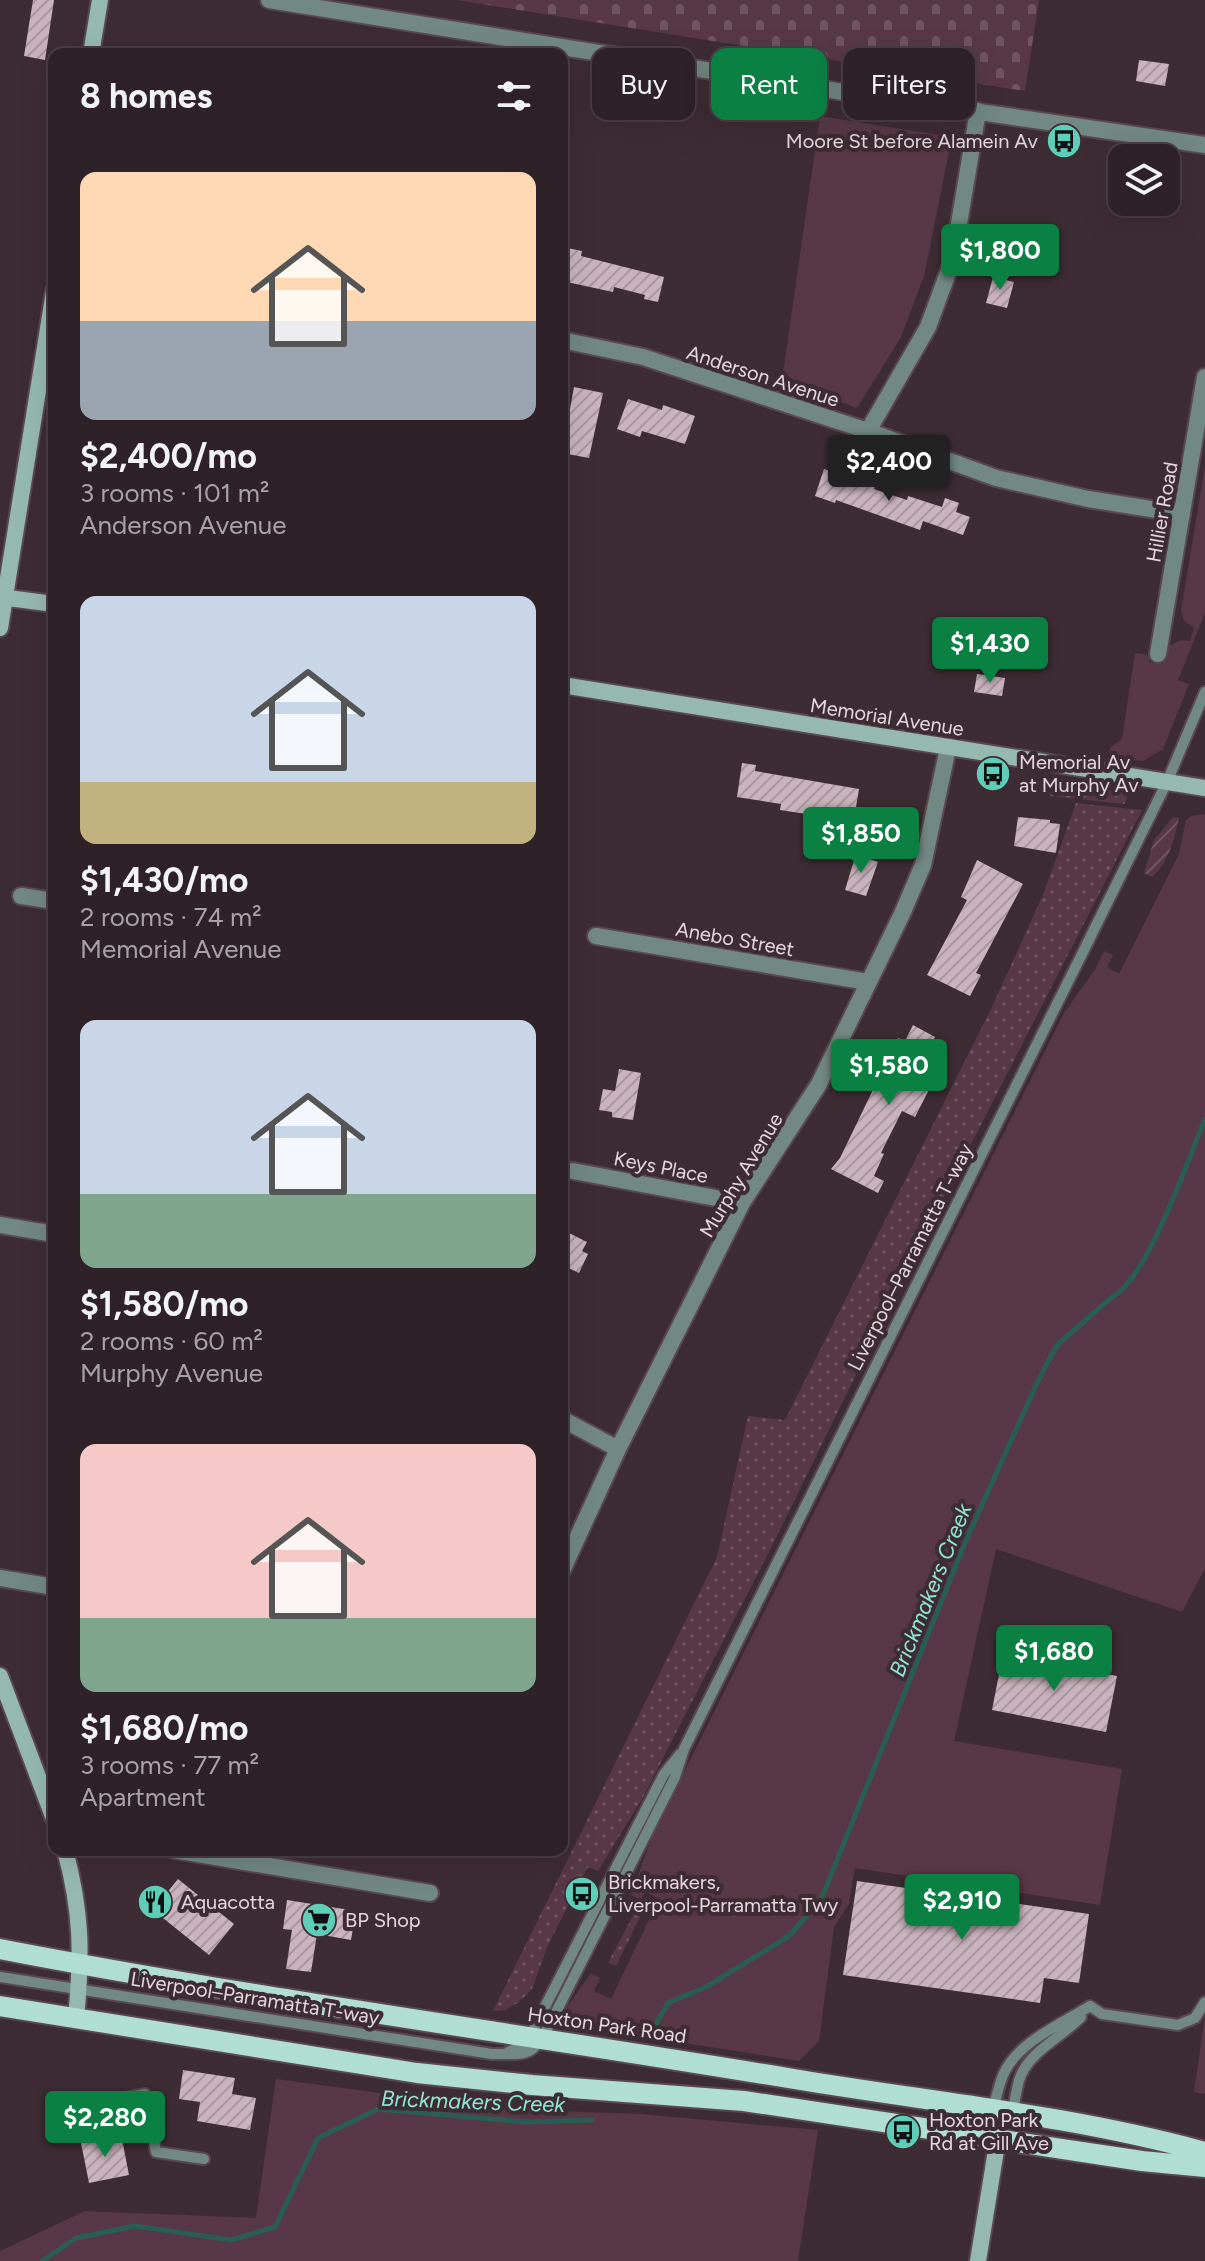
<!DOCTYPE html>
<meta charset="utf-8">
<style>
:root{--surface:#2e2127;--page:#3a2e33;--text:#f1f3f6;--muted:#a7a3a7;--line:#493e44;--accent:#0b8043}
body{margin:0;font-family:Figtree,sans-serif;background:var(--page);color:var(--text);height:100vh;display:flex;flex-direction:column;font-size:30px;white-space:nowrap}
*{box-sizing:border-box;margin:0}
p{font-size:26px;color:var(--muted)}
.icon{flex:none;width:44px;height:44px;fill:none;stroke:currentColor;stroke-width:2;stroke-linecap:round;stroke-linejoin:round}
.map{position:relative;flex:1;overflow:hidden}
.drawer{position:absolute;left:48px;top:48px;width:520px;height:1808px;display:flex;flex-direction:column;background:var(--surface);border-radius:16px;box-shadow:0 8px 32px #0002,0 0 0 2px var(--line)}
.drawer>*{flex:none}
.top-card{position:absolute;left:592px;top:48px;width:492px;height:72px;display:flex;gap:16px}
.tools{position:absolute;left:1108px;top:144px;display:grid;gap:16px}
.tools a{display:grid;place-items:center;width:72px;height:72px;border-radius:16px;background:var(--surface);box-shadow:0 8px 32px #0002,0 0 0 2px var(--line);font-size:40px}
.price{position:absolute;translate:-50% -68px;padding:0 18px;border-radius:8px;background:var(--accent);color:#fff;font-size:26px;line-height:52px;filter:drop-shadow(0 2px 4px #0008)}
.price::after{content:'';position:absolute;left:50%;top:48px;width:24px;height:18px;margin-left:-12px;background:inherit;clip-path:polygon(0 0,100% 0,50% 100%)}
.price.selected{background:#222;color:#fff}
ul{padding:0;list-style:none}
li{display:grid;align-content:center;gap:16px;height:424px;padding:0 32px}
li span{display:grid;place-items:center;height:248px;border-radius:16px;color:#555}
li>.icon{margin-inline-start:auto}
span .icon{width:144px;height:144px;fill:#fffc;stroke-width:1}
li b{font-size:34px}
h2{display:flex;justify-content:space-between;align-items:center;height:96px;padding:0 32px;font-size:34px}
.pill{padding:0 28px;border-radius:16px;background:var(--surface);box-shadow:0 8px 32px #0002,0 0 0 2px var(--line);font-size:28px;line-height:72px}
.pill.selected{background:var(--accent);color:#fff}
.map>svg:first-child{display:block}
</style>
<div class="map">
<svg width="1205" height="2261" viewBox="0 0 1205 2261">
<defs>
<pattern id="grass-dots" width="8" height="8" patternUnits="userSpaceOnUse" patternTransform="scale(2)"><rect width="8" height="8" fill="#583847"/><path d="M2 2h.1M6 6h.1" fill="none" stroke="#705461" stroke-width="1.8" stroke-linecap="round"/></pattern>
<pattern id="cemetery-stones" width="16" height="16" patternUnits="userSpaceOnUse" patternTransform="scale(2)"><rect width="16" height="16" fill="#583847"/><path d="M2 7V4a2 2 0 0 1 4 0v3zM10 15v-3a2 2 0 0 1 4 0v3z" fill="#705461"/></pattern>
<pattern id="garden-furrows" width="10" height="10" patternUnits="userSpaceOnUse" patternTransform="scale(2)"><rect width="10" height="10" fill="#583847"/><path d="M-1 1l2-2M0 10L10 0M9 11l2-2" fill="none" stroke="#705461"/></pattern>
<pattern id="building-hatch" width="6" height="6" patternUnits="userSpaceOnUse" patternTransform="scale(2)"><rect width="6" height="6" fill="#cab3bd"/><path d="M-1 1l2-2M0 6l6-6M5 7l2-2" fill="none" stroke="#a9969e"/></pattern>
</defs>
<rect width="100%" height="100%" fill="#3e2c34"/>
<path fill="url(#grass-dots)" d="M1052,780l76,13 -3,11 -75,-8z
M1076,803l66,7 -221,432 -149,304 -130,253 -44,72 -10,-4 -40,78 -16,44 -13,13 -14,8 -12,1 224,-454 31,-141 37,4 206,-411 52,-114z
M636,1910l6,3 -26,53 -8,-3z"/>
<path fill="url(#cemetery-stones)" d="M457,0h582l-14,91z"/>
<path fill="#583847" d="M820,116l132,21 -28,139 -23,61 -44,71 -75,-28z
M1205,466v147l-27,67 11,4 -26,65 -20,12 -34,-5 1,-8 12,-9 13,-86 14,2v7l14,2 6,-18 12,-6 9,1 4,-13 -10,-7 -3,-11z
M1205,814v754l-23,44 -186,-63 -42,192 168,28 -22,136 -245,-37 -6,35 -15,24 -15,114 -20,20 -203,-32 -30,-7 -6,-5 31,-44 9,5 -6,13 17,8 48,-100 -14,-8 -4,9 -10,-5 22,-61 411,-821 32,-45 8,-17 9,4 -6,12 12,7 60,-120 7,-34 5,-4z
M1205,2016v78l-11,-2z
M276,2079l104,14 66,14 194,7 178,16 -20,131h-798v-10l85,-40 171,7z"/>
<path fill="url(#garden-furrows)" d="M1173,817l6,1c-5,22 -10,44 -27,59l-8,-4 10,-33z"/>
<g fill="none" stroke-linecap="round" stroke-linejoin="round">
<path stroke="#295e54" stroke-width="5" d="M650,2035l18,-32 38,-16 83,-51 32,-36 146,-362 72,-159 18,-34 55,-48c35,-17 77,-140 93,-178
M42,2261l34,-23 59,-12 96,14 44,-13 43,-89 60,-29 148,13 66,-2"/>
</g>
<path fill="url(#building-hatch)" d="M33,0h21l-9,60 -21,-4z
M1139,60l30,4 -4,22 -29,-5z
M562,247l20,4 -1,5 83,21 -6,25 -14,-3 1,-4 -31,-8 -1,5 -51,-11z
M993,277l21,5 -7,26 -21,-5z
M574,387l29,6 -14,65 -27,-5z
M628,399l34,11 1,-5 32,11 -10,28 -43,-13 -2,6 -23,-8z
M832,466l14,5 -1,3 30,11 -1,4 33,11 1,-4 34,11 3,-9 14,5 -3,9 14,5 -7,18 -40,-14 -3,9 -84,-30 -1,3 -20,-7 9,-27 6,2z
M977,674l28,4 -3,18 -28,-4z
M742,763l14,2 -1,6 104,18 -6,36 -21,-3 -5,26 -12,-2 5,-30 -40,-6 1,-6 -44,-7z
M1018,817l32,3v3l10,1 -4,29 -42,-7z
M856,854l22,8 -12,34 -21,-6z
M977,860l46,24 -47,89 5,2 -11,21 -43,-21 40,-75 -6,-3z
M913,1025l22,12 -8,16 13,6 -11,22 4,1 -18,35 -13,-6 -21,42 3,1 -10,22 10,5 -6,12 -47,-24 9,-11 58,-120 7,3z
M619,1069l22,4 -8,47 -21,-3v-5l-13,-2 4,-21 12,2z
M569,1233l18,9 -5,9 6,3 -9,19 -17,-8v-17z
M1003,1654l114,22 -11,56 -114,-22z
M178,1879l56,45 -25,31 -56,-45z
M857,1881l232,33 -10,69 -35,-5 -4,25 -197,-28z
M287,1900l69,11 -5,29 -34,-6 -6,38 -25,-3 6,-39 -9,-1z
M183,2070l52,8 -3,16 24,4 -6,32 -53,-9 3,-19 -21,-3z
M121,2134l8,41 -40,8 -8,-40z"/>
<g fill="none" stroke-linecap="round" stroke-linejoin="round">
<g stroke="#59484f" stroke-width="14">
<path id="lane" d="M0,1977l492,77c37,0 39,4 58,-30l125,-247 9,-28 398,-795 85,-172 38,-90
M1090,2006l12,8 76,11 17,-7 10,-16
M508,2052l16,-7 5,-7 135,-264 16,-20
M62,2110l83,-16 11,58 48,7
M993,2110c3,-12 6,-26 11,-37 15,-32 58,-49 86,-67
M1013,2113c2,-13 3,-26 8,-38 11,-25 42,-39 60,-58"/>
</g>
<g stroke="#59484f" stroke-width="20">
<path id="street" d="M269,0l574,92 362,53
M562,340l81,17 225,74 128,47 92,21 94,15
M868,431l60,-104 25,-68 25,-148
M1158,654l47,-277
M21,896l33,5
M596,936l272,46
M573,1171l169,32
M0,1225l54,9
M562,1419l56,30
M562,1571l56,-122 124,-246 77,-119 83,-170 21,-49 25,-117
M0,1578l54,9
M174,1850l256,43"/>
</g>
<g stroke="#59484f" stroke-width="20">
<path id="secondary" d="M91,54l9,-54
M0,597l54,7
M0,628l54,-337
M562,685l643,103
M0,1676l54,143
M65,1850c17,63 17,104 11,169
M978,2261l20,-123"/>
</g>
<g stroke="#59484f" stroke-width="24">
<path id="primary" d="M0,1949c263,51 530,86 794,130 137,23 277,36 411,73
M0,2006l417,67 115,12 212,16 398,60 63,6"/>
</g>
<use href="#lane" stroke="#728882" stroke-width="10"/>
<use href="#street" stroke="#728882" stroke-width="16"/>
<use href="#secondary" stroke="#95b9b0" stroke-width="16"/>
<use href="#primary" stroke="#b0ded3" stroke-width="20"/>
</g>
<defs>
<g id="bus-disc" transform="scale(1.8)"><circle r="9.5" fill="#5eceb8" stroke="#3e2c34"/><path d="M-5-6H5V4H4V6H2V4H-2V6H-4V4H-5ZM-3.5-4V0h7V-4ZM-3.5 1.2v1.5H-2V1.2ZM2 1.2v1.5H3.5V1.2Z" fill="#111"/></g>
<g id="restaurant-disc" transform="scale(1.8)"><circle r="9.5" fill="#5eceb8" stroke="#3e2c34"/><path d="M-5-6h1v4h1v-4h1v4h1v-4h1v5L-1.5 .5V6h-2V.5L-5-1ZM5-6V6H3V1.5H1.5Q1.5-4 5-6Z" fill="#111"/></g>
<g id="supermarket-disc" transform="scale(1.8)"><circle r="9.5" fill="#5eceb8" stroke="#3e2c34"/><path d="M-6-5.5h2.5l.6 2H6L4.5 2H-2.5L-4.4-4H-6ZM-1.5 3.2a1.3 1.3 0 1 0 .1 0ZM3 3.2a1.3 1.3 0 1 0 .1 0Z" fill="#111"/></g>
</defs>
<g fill-rule="evenodd">
<use href="#bus-disc" x="1064" y="141"/>
<use href="#bus-disc" x="993" y="774"/>
<use href="#bus-disc" x="582" y="1894"/>
<use href="#restaurant-disc" x="155" y="1902"/>
<use href="#supermarket-disc" x="319" y="1920"/>
<use href="#bus-disc" x="903" y="2132"/>
</g>
<g text-anchor="middle" stroke-width="8" stroke-linejoin="round" paint-order="stroke">
<g font-size="20" fill="#e5d8dd" stroke="#3e2c34" text-anchor="start">
<text x="1038" y="148" text-anchor="end">Moore St before Alamein Av</text>
<text x="1019" y="769">Memorial Av<tspan x="1019" dy="23">at Murphy Av</tspan></text>
<text x="608" y="1889">Brickmakers,<tspan x="608" dy="23">Liverpool-Parramatta Twy</tspan></text>
<text x="181" y="1909">Aquacotta</text>
<text x="345" y="1927">BP Shop</text>
<text x="929" y="2127">Hoxton Park<tspan x="929" dy="23">Rd at Gill Ave</tspan></text>
</g>
<g font-size="20" fill="#e5d8dd" stroke="#3e2c34">
<text transform="translate(763 376) rotate(18)" y="7">Anderson Avenue</text>
<text transform="translate(1162 512) rotate(-80)" y="7">Hillier Road</text>
<text transform="translate(887 717) rotate(9)" y="7">Memorial Avenue</text>
<text transform="translate(735 939) rotate(10)" y="7">Anebo Street</text>
<text transform="translate(661 1167) rotate(11)" y="7">Keys Place</text>
<text transform="translate(741 1175) rotate(-59)" y="7">Murphy Avenue</text>
<text transform="translate(910 1257) rotate(-63)" y="7">Liverpool–Parramatta T-way</text>
<text transform="translate(255 1998) rotate(9)" y="7">Liverpool–Parramatta T-way</text>
<text transform="translate(607 2025) rotate(8)" y="7">Hoxton Park Road</text>
</g>
<g font-size="22" font-style="italic" fill="#8fe6d3" stroke="#3e2c34">
<text transform="translate(930 1590) rotate(-68)" y="8">Brickmakers Creek</text>
<text transform="translate(473 2101) rotate(2)" y="8">Brickmakers Creek</text>
</g>
</g>
</svg>
<div class="tools">
<a><svg class="icon" aria-label="layers" viewBox="0 0 24 24"><path d="M12 4l9 5-9 5-9-5zM3 14l9 5 9-5"/></svg></a>
</div>
<b class="price" style="left:1000px;top:292px">$1,800</b>
<b class="price selected" style="left:889px;top:503px">$2,400</b>
<b class="price" style="left:990px;top:685px">$1,430</b>
<b class="price" style="left:861px;top:875px">$1,850</b>
<b class="price" style="left:889px;top:1107px">$1,580</b>
<b class="price" style="left:1054px;top:1693px">$1,680</b>
<b class="price" style="left:962px;top:1942px">$2,910</b>
<b class="price" style="left:105px;top:2159px">$2,280</b>
<div class="top-card">
<a class="pill">Buy</a>
<a class="pill selected">Rent</a>
<a class="pill">Filters</a>
</div>
<section class="drawer">
<h2>8 homes<svg class="icon" aria-label="filters" viewBox="0 0 24 24"><path d="M4 7h16M4 17h16"/><circle cx="9" cy="7" r="2"/><circle cx="15" cy="17" r="2"/></svg></h2>
<ul>
<li><span style="background:linear-gradient(#ffd9b3 60%,#9aa5b1 0)"><svg class="icon" aria-label="home" viewBox="0 0 24 24"><path d="M3 11l9-7 9 7M6 9v11h12V9"/></svg></span><div><b>$2,400/mo</b><p>3 rooms · 101 m²</p><p>Anderson Avenue</p></div></li>
<li><span style="background:linear-gradient(#c9d6e8 75%,#c2b280 0)"><svg class="icon" aria-label="home" viewBox="0 0 24 24"><path d="M3 11l9-7 9 7M6 9v11h12V9"/></svg></span><div><b>$1,430/mo</b><p>2 rooms · 74 m²</p><p>Memorial Avenue</p></div></li>
<li><span style="background:linear-gradient(#c9d6e8 70%,#7fa58c 0)"><svg class="icon" aria-label="home" viewBox="0 0 24 24"><path d="M3 11l9-7 9 7M6 9v11h12V9"/></svg></span><div><b>$1,580/mo</b><p>2 rooms · 60 m²</p><p>Murphy Avenue</p></div></li>
<li><span style="background:linear-gradient(#f6c9c9 70%,#7fa58c 0)"><svg class="icon" aria-label="home" viewBox="0 0 24 24"><path d="M3 11l9-7 9 7M6 9v11h12V9"/></svg></span><div><b>$1,680/mo</b><p>3 rooms · 77 m²</p><p>Apartment</p></div></li>
</ul>
</section>
</div>
